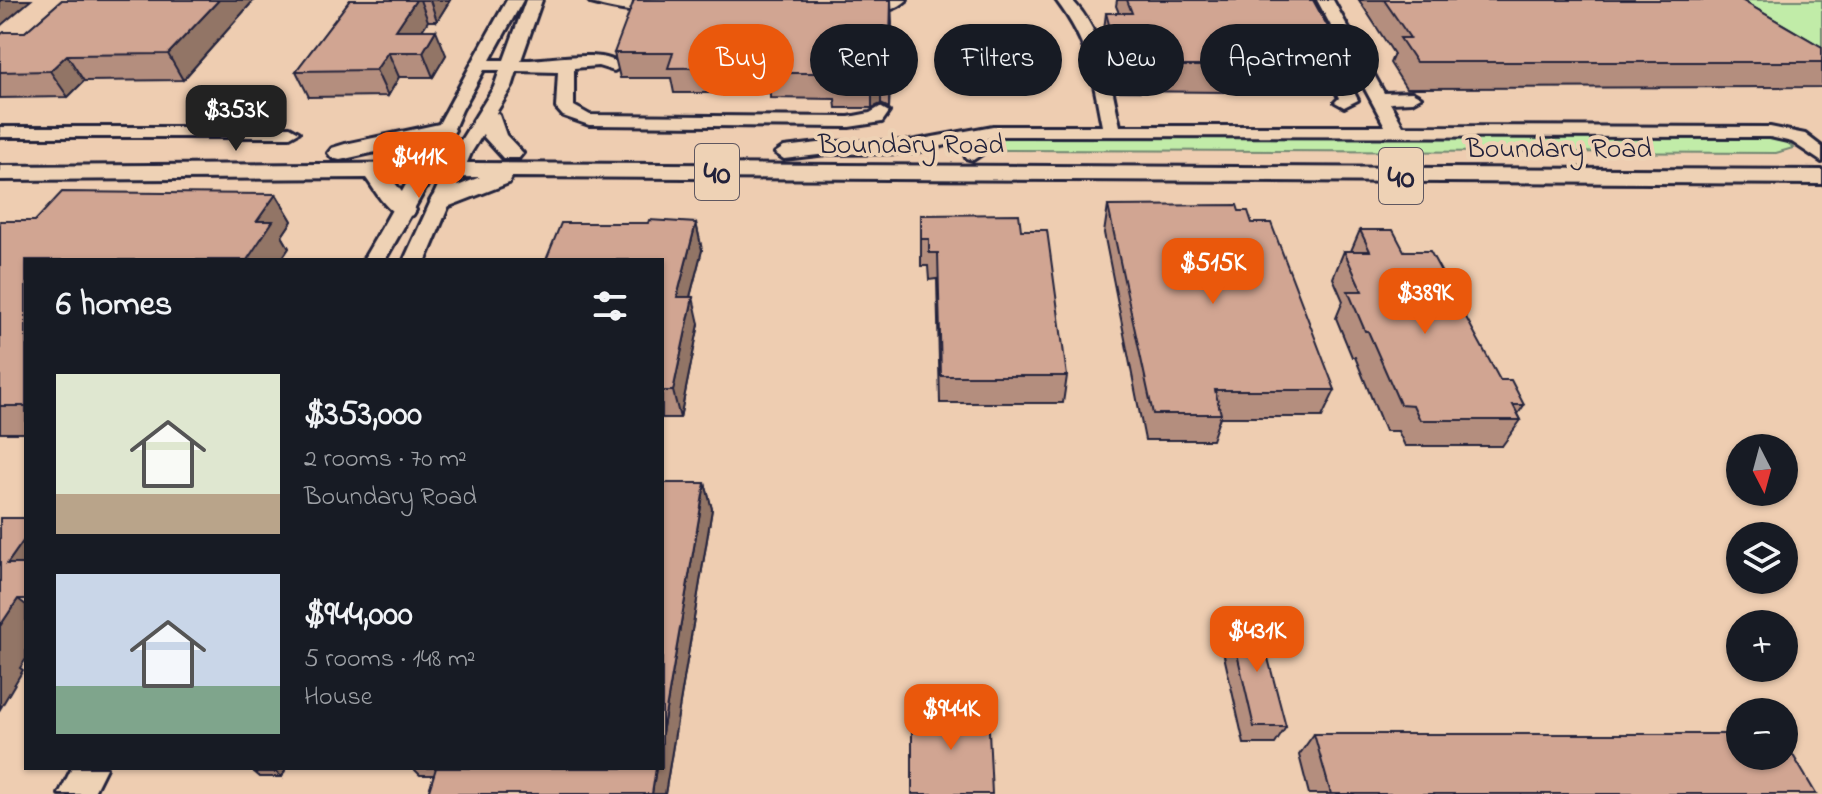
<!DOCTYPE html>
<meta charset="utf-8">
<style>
:root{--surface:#171b24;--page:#20242c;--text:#f1f3f6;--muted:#9ea1a6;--accent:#ea580c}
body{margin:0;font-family:"Indie Flower",sans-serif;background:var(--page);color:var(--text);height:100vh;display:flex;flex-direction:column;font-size:30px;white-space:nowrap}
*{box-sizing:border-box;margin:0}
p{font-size:26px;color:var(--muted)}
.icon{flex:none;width:44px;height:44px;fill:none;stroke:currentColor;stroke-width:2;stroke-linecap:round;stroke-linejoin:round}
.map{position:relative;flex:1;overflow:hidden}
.details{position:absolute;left:24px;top:258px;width:640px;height:512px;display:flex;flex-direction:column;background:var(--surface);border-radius:0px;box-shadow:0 2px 6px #0004}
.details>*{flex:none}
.top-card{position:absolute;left:688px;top:24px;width:760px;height:72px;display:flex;gap:16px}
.needle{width:52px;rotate:174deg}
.tools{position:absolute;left:1726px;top:434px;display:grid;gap:16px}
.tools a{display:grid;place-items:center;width:72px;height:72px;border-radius:50%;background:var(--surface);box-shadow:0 2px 6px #0004;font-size:40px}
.price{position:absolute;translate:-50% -68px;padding:0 18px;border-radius:16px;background:var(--accent);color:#fff;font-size:26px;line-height:52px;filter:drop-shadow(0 2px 4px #0008)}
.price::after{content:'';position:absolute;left:50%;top:48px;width:24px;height:18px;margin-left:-12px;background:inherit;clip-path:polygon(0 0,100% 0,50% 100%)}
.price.selected{background:#222;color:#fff}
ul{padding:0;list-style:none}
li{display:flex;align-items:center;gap:24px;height:200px;padding:0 32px}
li span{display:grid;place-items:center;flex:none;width:224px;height:160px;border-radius:0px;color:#555}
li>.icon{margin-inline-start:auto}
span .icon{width:96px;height:96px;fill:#fffc;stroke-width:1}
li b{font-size:34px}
h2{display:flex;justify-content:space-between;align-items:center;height:96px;padding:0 32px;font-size:34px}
.pill{padding:0 28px;border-radius:36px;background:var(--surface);box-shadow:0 2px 6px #0004;font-size:28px;line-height:72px}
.pill.selected{background:var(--accent);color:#fff}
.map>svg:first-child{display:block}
</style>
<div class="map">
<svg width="1822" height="794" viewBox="0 0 1822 794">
<rect width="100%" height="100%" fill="#eecdb1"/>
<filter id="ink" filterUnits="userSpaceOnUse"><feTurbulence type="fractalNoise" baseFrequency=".0125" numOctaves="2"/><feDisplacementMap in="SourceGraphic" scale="16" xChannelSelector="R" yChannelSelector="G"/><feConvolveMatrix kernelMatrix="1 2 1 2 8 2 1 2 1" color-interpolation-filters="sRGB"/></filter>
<g filter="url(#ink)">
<path fill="#c1eca8" stroke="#728772" stroke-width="2" d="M1725,0h97v57z
M1760,136l27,5 6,7 -17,5 -775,-3h-8l-6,-7 20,-6z"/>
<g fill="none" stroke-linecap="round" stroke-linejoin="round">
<g stroke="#22223b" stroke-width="6">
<path id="minor" d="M507,0h16l-33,60h14l22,-60h16l-21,60c27,1 82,-13 101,6l-8,5 -16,-5 -24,2v38l16,9 259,2 21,-4 10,-6 9,5 -7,10 -33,5 -260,-2 -26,-9 -7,-8 2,-36 -41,-1 -5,16 -41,66 -45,107h-22l49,-107 41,-66 6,-17h-16l-22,40 -26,60 -51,90h-22c51,-86 95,-174 144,-260z
M588,0l74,2 8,5c-15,12 -61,1 -79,-4z
M887,0h20c-12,12 -43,19 -56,8l8,-5z
M1056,0h16c33,35 38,81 48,126h265l-68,-126h16l51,93 28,-1 9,5 -9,5 -22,1 13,23 367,1 35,7 17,13v15l-30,-20 -22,-5 -777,-1 -15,6 4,12 -9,6 -7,-2 -6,-16 -49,11 -84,1 -43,5 -9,-6 9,-6 43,-5 84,-1 82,-15h109c-10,-52 -13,-83 -46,-126z
M1328,53l8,5 22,42 -14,7 -9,-5 4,-4 -19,-40z
M0,127h290l9,5 -9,5h-290z
M72,768h34l-13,26h-34z"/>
</g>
<g stroke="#22223b" stroke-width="6">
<path id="major" d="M488,108l11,7 7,20 17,18 -4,5h-16l-19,-21 -7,-22z
M444,123l8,2 3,5 -3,5 -112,25 -8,-2 -4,-5 4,-5 13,-4z
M472,163l1350,7v14l-1310,-7 -3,6 -67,26 -9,-3 -3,-5 3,-5 47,-19 -89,1 25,32 -3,5c-23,6 -35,-21 -47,-37l-366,2v-14z"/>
</g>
<use href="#minor" fill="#eed2b5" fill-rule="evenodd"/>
<use href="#major" fill="#eed2b5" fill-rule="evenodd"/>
</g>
<path fill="#b48e7e" stroke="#22223b" stroke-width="2" d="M62,0h192l-71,80 -99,1 -16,16 -68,1v-63l25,-3z
M350,0h100l-13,21h-9l-6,9 24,25 -13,22h-34l-11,19 -79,1 -13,-26z
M1117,0h196l16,29 -2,7 4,8 -9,26h-48l-4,12 -43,2 -2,8 -109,-1 -13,-53 3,-25h13l-3,-7z
M1359,0h382l81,47v40l-416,1 -16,-25 4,-9z
M892,23l-3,85 -8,-4 -9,4h-36l-1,-9 -65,-1v-5h-96l-3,-15h-51l-6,-25z
M276,194l16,27 -10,15 7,12 -8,12h-255v173h-26v-212h35z
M1108,206l131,5 13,12 83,167 -13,27h-102l-8,23h-67l-41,-207z
M921,215l100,15 46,146 -4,27h-123l-3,-124 -8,1 -1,-14h-7z
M696,223l6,27 -12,47 9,27 -19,94h-18v1v-159z
M1360,230l44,21 96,129 24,25 -6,9 3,6 -19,26h-97l-7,-15h-13l-30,-74h-3l-16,-39 7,-17 -10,-23 11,-27h7z
M662,483h43l7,26 -47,285h-237l6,-19h-14l-7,-7h249z
M1229,619l57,108 -11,17h-31l-24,-106z
M1314,734l502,60h-507l-10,-39z
M255,768h31l-4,9h-22l-6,-5z"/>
<path fill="#927466" stroke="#22223b" stroke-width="2" d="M0,0h31l-31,26z
M219,0h35l-71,80 -15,-26z
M416,0h4l8,21 -20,31 -12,-22z
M430,0h20l-13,21z
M891,0l1,23 -3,85v-26z
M436,30l10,25 -13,22 -10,-25z
M388,52l11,25 -11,19 -12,-26z
M67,55l17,26 -16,16 -18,-26z
M881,79v25l-9,4v-26z
M276,194l16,27 -10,15 7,12 -8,12h-34l10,-39z
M696,223l6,27 -19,74 -6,-27z
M693,297l6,27 -19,94 -7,-27z
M705,483l7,26 -47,285h-13l4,-26h6v-35z
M26,537v43l-19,-16z
M18,599l8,6v54l-6,9 3,2 -23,39v-83z
M277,768h9l-4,9 -6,-5z"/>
<path fill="#d1a592" stroke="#22223b" stroke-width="2" d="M62,0h157l-51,54 -101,1 -17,16 -50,1v-37l4,-3h21z
M350,0h66l-20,30h40l-13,22h-35l-12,18 -80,1z
M634,0h257l-2,82 -8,-3 -9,3h-38l1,-9h-68l1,-6 -100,1 5,-15h-59z
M1127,0h186l16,29 -4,3 6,12 -54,1 1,2h-4l4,9 -49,3 3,7h-112l-14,-53h26z
M1384,0h357l81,47v15h-406l-16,-24h10z
M62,192l214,2 -19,27h16l-26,39h-221v146h-26v-185h35z
M1237,205l2,6h9l4,12h19l64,167h-120l6,24h-68l-45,-208z
M1019,214l2,16h26l20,146h-126l-3,-123h-9v-14h-8v-24z
M649,220l47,3 -19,74h16l-20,94h-11v-131h-116l15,-37h87z
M1360,230h33l11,21h26l70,129h11l13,25h-11l8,15h-101l-7,-15 -13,-1 -32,-73h-3l-17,-40h14l-18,-40h26z
M662,483h43l-43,250z
M0,518h26v19l-19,27h19v34l-1,1h-7l-18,27z
M1229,619l29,1 28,107h-32z
M912,710h76l4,84h-80z
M1314,734h426v22h44v-16l32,54h-485z
M255,768h22l-1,4h-22z
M436,768h220l-4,26h-224z"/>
</g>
<g text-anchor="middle" stroke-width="8" stroke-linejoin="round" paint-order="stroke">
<g font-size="28" fill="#22223b" stroke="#eed2b5">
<text x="911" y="153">Boundary Road</text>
<text x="1559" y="157">Boundary Road</text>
</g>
<g fill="#eed2b5" stroke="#5f5760" stroke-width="2">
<rect x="695" y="144" width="44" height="56" rx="6"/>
<rect x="1379" y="148" width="44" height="56" rx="6"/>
</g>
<g font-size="32" font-weight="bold" fill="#22223b">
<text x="717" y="183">40</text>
<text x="1401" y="187">40</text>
</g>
</g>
</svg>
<div class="tools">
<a><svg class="needle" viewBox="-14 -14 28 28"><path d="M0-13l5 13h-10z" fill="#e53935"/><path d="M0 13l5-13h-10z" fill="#9ea1a6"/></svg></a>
<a><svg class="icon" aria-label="layers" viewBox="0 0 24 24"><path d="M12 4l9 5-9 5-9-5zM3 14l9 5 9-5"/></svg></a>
<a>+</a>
<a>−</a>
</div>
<b class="price selected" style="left:236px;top:153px">$353K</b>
<b class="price" style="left:419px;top:200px">$411K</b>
<b class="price" style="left:1213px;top:306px">$515K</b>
<b class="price" style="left:1425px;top:336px">$389K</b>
<b class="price" style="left:1257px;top:674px">$431K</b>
<b class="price" style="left:951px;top:752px">$944K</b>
<div class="top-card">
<a class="pill selected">Buy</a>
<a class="pill">Rent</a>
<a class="pill">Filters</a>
<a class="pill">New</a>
<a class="pill">Apartment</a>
</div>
<section class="details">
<h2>6 homes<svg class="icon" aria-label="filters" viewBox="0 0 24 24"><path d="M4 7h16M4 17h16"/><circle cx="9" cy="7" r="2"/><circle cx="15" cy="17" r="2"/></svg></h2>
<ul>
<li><span style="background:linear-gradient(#dfe7d0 75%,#b9a48a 0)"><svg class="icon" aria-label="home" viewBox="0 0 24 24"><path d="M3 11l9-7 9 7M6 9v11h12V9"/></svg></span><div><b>$353,000</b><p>2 rooms · 70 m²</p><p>Boundary Road</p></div></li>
<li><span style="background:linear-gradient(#c9d6e8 70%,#7fa58c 0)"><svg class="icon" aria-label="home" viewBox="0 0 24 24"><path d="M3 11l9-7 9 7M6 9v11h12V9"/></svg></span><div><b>$944,000</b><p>5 rooms · 148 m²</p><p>House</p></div></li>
</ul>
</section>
</div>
